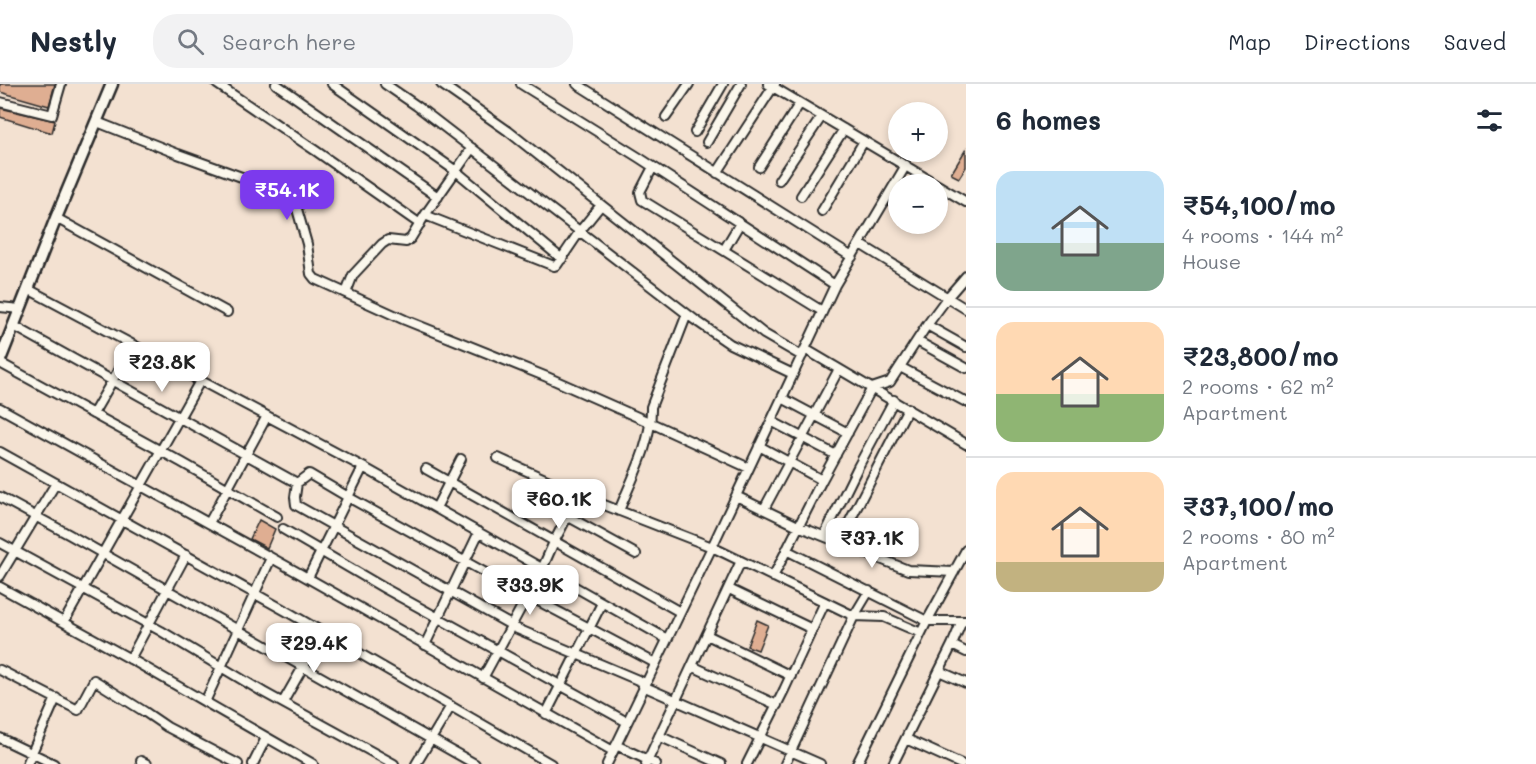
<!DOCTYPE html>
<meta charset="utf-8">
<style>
:root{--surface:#fff;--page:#f2f2f3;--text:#1f2937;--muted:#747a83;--line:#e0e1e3;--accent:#7c3aed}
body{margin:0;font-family:Mali,sans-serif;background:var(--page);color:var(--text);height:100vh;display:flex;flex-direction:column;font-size:22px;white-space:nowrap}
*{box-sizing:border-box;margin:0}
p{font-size:20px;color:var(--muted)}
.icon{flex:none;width:33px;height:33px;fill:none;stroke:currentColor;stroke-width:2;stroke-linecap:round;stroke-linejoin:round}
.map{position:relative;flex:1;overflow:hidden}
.details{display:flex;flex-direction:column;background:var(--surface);width:570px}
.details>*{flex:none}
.tools{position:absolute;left:888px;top:18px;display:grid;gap:12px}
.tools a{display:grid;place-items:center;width:60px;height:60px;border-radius:50%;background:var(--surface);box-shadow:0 3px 9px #0003;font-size:30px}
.price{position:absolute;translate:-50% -51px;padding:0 14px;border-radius:12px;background:#fff;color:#222;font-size:20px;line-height:39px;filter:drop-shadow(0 2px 3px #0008)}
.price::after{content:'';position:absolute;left:50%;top:36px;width:18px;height:14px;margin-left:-9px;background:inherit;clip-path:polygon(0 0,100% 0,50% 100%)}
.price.current{background:var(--accent);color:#fff}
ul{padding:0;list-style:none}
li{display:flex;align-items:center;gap:18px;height:150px;padding:0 30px}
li+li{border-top:2px solid var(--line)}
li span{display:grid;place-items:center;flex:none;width:168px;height:120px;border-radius:18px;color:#555}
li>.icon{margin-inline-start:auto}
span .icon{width:72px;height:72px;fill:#fffc;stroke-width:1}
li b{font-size:26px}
h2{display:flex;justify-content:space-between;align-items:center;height:72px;padding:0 30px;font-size:26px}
header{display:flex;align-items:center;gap:36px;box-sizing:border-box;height:84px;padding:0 30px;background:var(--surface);border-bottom:2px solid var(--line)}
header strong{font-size:28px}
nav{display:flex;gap:33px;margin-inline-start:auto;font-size:21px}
.search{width:420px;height:54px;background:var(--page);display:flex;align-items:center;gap:15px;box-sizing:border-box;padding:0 21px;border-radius:24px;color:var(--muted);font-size:22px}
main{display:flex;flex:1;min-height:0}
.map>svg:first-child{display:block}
</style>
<header>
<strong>Nestly</strong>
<div class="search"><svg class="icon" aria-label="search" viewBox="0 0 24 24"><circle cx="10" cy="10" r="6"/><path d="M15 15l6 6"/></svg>Search here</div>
<nav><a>Map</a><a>Directions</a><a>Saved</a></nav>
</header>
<main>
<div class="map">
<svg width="966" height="680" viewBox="0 0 966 680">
<rect width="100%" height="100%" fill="#f3e1d1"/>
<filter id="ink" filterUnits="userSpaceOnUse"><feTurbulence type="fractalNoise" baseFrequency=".0167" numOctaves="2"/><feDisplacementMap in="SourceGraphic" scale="12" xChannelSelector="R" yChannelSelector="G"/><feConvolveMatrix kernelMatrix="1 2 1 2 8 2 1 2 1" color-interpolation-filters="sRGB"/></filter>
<g filter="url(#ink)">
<path fill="#dfae92" stroke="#2b2b2b" stroke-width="1.5" d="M0,0h55l-6,22 -49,-14z
M0,24l55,13 -3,12 -52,-16z
M966,65v18l-7,11 -8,-4z
M259,436l16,9 -8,19 -17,-9z
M757,536l11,5 -10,25 -11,-4z"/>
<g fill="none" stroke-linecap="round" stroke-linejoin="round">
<g stroke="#2b2b2b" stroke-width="12">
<path id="street" d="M217,0l99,67 104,73
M276,0l162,113
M332,0l124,87 106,88
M385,0l32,22 278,214 35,24 63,30
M441,0l67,47 256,203 38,22
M521,0l117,73 197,128
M577,0l275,173
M768,0l198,118
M0,18l52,13 9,-31
M666,33l23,-33
M97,38l81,32 94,34 16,9 9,12 10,35 4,30 4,5 90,41 142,57 104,46 98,45
M695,48l28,-48
M707,58l34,-58
M653,83l-13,25 2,8 180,111
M759,83l41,-64
M717,89l58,-89
M779,96l43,-64
M801,112l43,-67
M822,127l42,-70
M425,131l129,51 3,-1 23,-34 21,-26
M56,134l171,94
M860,160l106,65
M724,166l16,-27
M28,205l335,178
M346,209l7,-18 29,-31 6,-4 18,2 5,-4 14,-23 47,-67
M0,223l20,2
M927,241l39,22
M14,242l283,157
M917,257l49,27
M805,265l161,95
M0,279l181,99 96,55
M900,283l66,35
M782,314l66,35
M0,324l297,164 316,179
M93,330l40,-69
M771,337l65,34
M759,362l63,34
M0,368l286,159 265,153
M498,374l96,43 118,46 142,69 30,1 37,16
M426,385l254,143
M736,412l62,30 110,44 46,2
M0,413l70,38 405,229
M436,424l25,-49
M764,425l75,-140
M619,427c13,-33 33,-68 32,-104l36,-93
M567,432l69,38
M209,439l58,-107
M283,445l101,59 243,134
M824,452l34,-69 36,-67
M839,458l69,-134
M0,459l161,88 102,61 131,72
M786,466l141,71h39
M0,492l56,-93
M773,493l49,-97 50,-92 18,-6 37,-57 20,-27 19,-22
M308,494c13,-27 27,-54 40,-81l-39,-23 -12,9 -2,14 1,8c72,40 143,80 215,120l4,3 130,55
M0,503l134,74 179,103
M729,505l83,40
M64,538l136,-241
M707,551l84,41
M425,561l54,-113
M952,561l14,7
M130,575l56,-104
M655,579l-162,-86 -145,-80 15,-30 304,172
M692,582l85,39
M0,586l78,40 16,-30 51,32 22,15 71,37
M939,587l27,12
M483,594l59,-109 12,-27 25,-48
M643,602l177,78
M205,618l66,-144
M283,618l40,-70
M546,630l56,-111
M659,652l62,28
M0,654l54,26
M906,655l55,25
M616,661l40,19
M141,677l6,3
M27,680l29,-66
M253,680l13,-26
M416,680l35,-58
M607,680l105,-217 123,-262 71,-120
M646,680l95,-203
M747,680l37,-74 41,-88
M785,680l69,-148 15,-25
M857,680l70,-143 39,-71
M893,680l59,-119 10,-24"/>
</g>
<g stroke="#2b2b2b" stroke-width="15">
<path id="secondary" d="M0,276l56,-142 56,-134"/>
</g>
<use href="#street" stroke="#fbf7ec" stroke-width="8"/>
<use href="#secondary" stroke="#fbf7ec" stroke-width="10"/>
</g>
</g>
</svg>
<div class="tools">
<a>+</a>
<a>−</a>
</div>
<b class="price current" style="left:287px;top:137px">₹54.1K</b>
<b class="price" style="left:162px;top:309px">₹23.8K</b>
<b class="price" style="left:559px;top:446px">₹60.1K</b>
<b class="price" style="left:872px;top:485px">₹37.1K</b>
<b class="price" style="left:530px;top:532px">₹33.9K</b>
<b class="price" style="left:314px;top:590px">₹29.4K</b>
</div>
<section class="details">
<h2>6 homes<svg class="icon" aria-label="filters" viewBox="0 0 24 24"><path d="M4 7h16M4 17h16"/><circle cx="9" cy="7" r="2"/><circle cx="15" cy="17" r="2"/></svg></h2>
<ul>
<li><span style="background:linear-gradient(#bfe0f5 60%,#7fa58c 0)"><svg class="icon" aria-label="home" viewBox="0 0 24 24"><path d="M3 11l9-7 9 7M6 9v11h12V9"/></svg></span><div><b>₹54,100/mo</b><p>4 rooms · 144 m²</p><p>House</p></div></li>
<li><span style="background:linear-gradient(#ffd9b3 60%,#8fb573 0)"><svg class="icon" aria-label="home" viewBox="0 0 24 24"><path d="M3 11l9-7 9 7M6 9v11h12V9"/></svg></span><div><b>₹23,800/mo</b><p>2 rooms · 62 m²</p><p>Apartment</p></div></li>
<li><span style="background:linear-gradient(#ffd9b3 75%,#c2b280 0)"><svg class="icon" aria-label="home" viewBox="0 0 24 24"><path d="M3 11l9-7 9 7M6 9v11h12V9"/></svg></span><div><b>₹37,100/mo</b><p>2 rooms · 80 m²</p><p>Apartment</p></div></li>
</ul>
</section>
</main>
